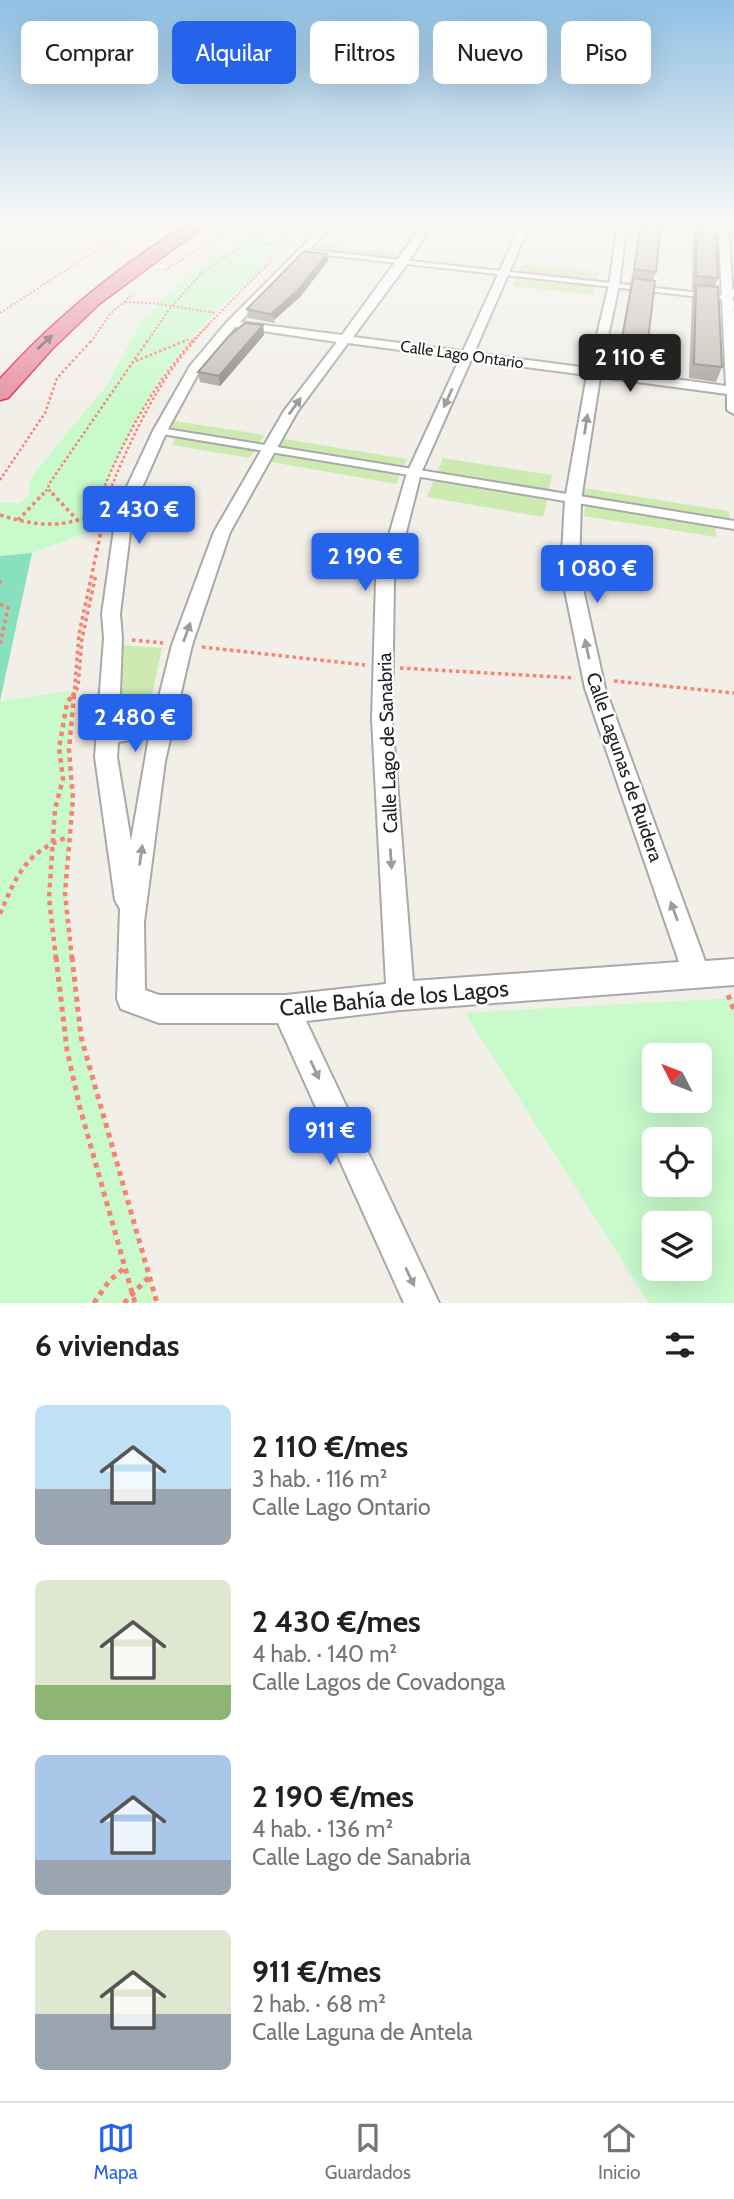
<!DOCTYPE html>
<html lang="es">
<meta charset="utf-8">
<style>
:root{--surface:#fff;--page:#f2f2f2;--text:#202124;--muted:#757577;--line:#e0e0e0;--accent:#2563eb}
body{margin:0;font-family:Cabin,sans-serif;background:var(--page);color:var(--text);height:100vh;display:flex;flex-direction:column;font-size:26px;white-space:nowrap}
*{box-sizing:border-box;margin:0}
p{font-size:23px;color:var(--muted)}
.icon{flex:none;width:38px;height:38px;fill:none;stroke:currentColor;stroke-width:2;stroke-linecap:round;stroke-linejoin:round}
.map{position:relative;height:1303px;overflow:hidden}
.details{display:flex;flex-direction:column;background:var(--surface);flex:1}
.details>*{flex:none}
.hud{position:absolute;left:21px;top:21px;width:693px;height:63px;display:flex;gap:14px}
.needle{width:46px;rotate:312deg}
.buttons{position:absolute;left:642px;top:1043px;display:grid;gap:14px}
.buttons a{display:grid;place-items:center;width:70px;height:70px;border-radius:10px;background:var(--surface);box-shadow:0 7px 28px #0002;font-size:35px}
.price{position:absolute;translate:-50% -60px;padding:0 16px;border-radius:7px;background:var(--accent);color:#fff;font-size:23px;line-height:46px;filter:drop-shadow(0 2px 4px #0008)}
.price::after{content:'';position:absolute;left:50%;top:42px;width:21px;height:16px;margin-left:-10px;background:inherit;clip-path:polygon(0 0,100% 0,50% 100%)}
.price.on{background:#222;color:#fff}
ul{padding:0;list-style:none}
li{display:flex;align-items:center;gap:21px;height:175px;padding:0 35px}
li span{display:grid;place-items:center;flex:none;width:196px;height:140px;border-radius:10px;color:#555}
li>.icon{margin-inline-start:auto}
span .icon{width:84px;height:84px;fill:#fffc;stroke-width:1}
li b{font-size:30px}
h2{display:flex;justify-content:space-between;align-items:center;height:84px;padding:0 35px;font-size:30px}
.chip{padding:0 24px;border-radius:10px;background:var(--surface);box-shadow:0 7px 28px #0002;font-size:24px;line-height:63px}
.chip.on{background:var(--accent);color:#fff}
.dock{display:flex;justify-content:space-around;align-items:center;height:98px;border-top:2px solid var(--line);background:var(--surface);font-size:19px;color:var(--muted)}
.dock a{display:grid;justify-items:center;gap:4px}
.dock .on{color:var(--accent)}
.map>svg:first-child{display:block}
</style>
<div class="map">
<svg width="734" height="1303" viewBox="0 0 734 1303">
<rect width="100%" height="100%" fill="#f2efe9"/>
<path fill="#cdebb0" d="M316,244l82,9 -5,7 -83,-10z
M523,264l76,8 -2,10 -78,-9z
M518,275l79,9 -4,11 -80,-9z
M174,421l91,14 -7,10 -87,-15z
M176,437l80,12 -7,9 -77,-13z
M284,439l123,20 -5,10 -125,-21z
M275,453l125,21 -3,10 -126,-22z
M443,458l109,17 -4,18 -112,-18z
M434,479l114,19 -5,19 -116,-20z
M583,488l146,23 1,11 -148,-23z
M585,506l131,20v11l-132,-21z
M120,645l42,3c-3,13 -11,59 -17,67 -7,9 -18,9 -26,4z"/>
<path fill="#c8facc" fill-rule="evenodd" d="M258,224h44l-31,29 -1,9c-27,25 -58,50 -81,79 -45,56 -69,109 -96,174l9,12 -70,26 -32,3v-53h19l11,-7 -1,-10 6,-14 73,-88 35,-66 54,-52z
M74,690l-5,60 4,49 -8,94 16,144 76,266h-157v-602z
M734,998v305h-85l-184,-290zM700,1055v46h-46v-46zM700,1139v46h-46v-46zM700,1223v46h-46v-46z"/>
<path fill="#88e0be" d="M32,553l-32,148v-145z"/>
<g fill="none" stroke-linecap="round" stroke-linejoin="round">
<g stroke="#a9a9a9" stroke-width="7">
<path id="service" d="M734,292l-6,6 6,7"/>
</g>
<g stroke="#a9a9a9" stroke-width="4">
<path id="pedestrian" d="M302,249l426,47 4,2 -4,2 -428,-48z
M160,428l574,93v8l-578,-96 -1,-2z"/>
</g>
<g stroke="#a9a9a9" stroke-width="4">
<path id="minor" d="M325,224h9l-94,98 102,13 81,-111h9l-24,39 -55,74 110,14 58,-127h9l-56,129 115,15 20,-83 9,-61h9l-8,61 -18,84 125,17 -7,-152 -81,-10 81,4 -1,-4h10l6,91v99l-7,-4v-16l-127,-17 -19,123 -2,71 26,117 100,273 29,-2v26l-334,25 -94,11 133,282h-35l-126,-280h-119l-38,-14 -4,-10 3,-90 -5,-9 -20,-143 9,-119 -2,-24 15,-106 36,-77 37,-65 37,-44zM235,327l102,15 -53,69 -70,121 -42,113 -17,68 -16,10 -15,2 -5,-5 3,-82 -2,-24 13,-106 34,-77 33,-61zM348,343l112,15 -53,115 -31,107 -4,139 14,265 -100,11h-127l-14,-5 -1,-68 21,-161 27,-116 38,-113 67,-120zM471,360l116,15 -22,125 -4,71 24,117 94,274 -266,19 -21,-262 2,-139 27,-107zM149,737l-18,104 -14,-84 1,-15z"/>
</g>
<g stroke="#dc2a67" stroke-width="3">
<path id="motorway" d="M187,224h20l-108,80 -47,45 -44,49 -8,2v-21c55,-61 118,-112 187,-155z"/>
</g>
<path stroke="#fa8072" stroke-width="2" stroke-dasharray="2 2" stroke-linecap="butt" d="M248,243l42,2
M165,270l73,-46
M125,302l27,1 64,10
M0,313l92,-60 51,-29
M91,342l19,-28 23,-20
M147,342l24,-35 31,-34 72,-49
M183,342l7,-3
M191,342l79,-80 1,-9 31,-29
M193,342l17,-19"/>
<path stroke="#fa8072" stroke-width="2.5" stroke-dasharray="2.5 2.5" stroke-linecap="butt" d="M136,361l51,-21
M0,480l45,-67 12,-35 35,-38
M42,495l6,-6
M54,495l-6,-6 1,-5 99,-144
M101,495c23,-57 51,-108 92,-155
M108,495c22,-54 47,-110 87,-155"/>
<path stroke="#fa8072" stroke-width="3.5" stroke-dasharray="3.5 3.5" stroke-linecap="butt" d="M52,493l27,29
M0,515c32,10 60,14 92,0
M18,520l26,-27
M105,520l-5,-6 8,-21
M0,580v4
M0,604l8,4 -8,37
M132,640l31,3
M202,647l163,18
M400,668l175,10
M614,681l120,12
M72,696l6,-9 4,-48 14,-65
M74,696l5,-62 23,-107 -10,-12 9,-22"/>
<path stroke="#fa8072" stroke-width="4.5" stroke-dasharray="4.5 4.5" stroke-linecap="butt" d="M0,914c16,-38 27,-64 69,-77
M56,959l-7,-61 6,-89 8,-30 -4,-31 8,-45 6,-9
M72,959l-7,-66 8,-94 -4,-49 5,-56"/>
<path stroke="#fa8072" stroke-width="5" stroke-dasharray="5 5" stroke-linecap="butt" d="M56,957l11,93 13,58 55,195
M72,957l9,80 76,266
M728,995l6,15
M94,1303l15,-22 14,-12
M124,1303l25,-26"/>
<use href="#service" stroke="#fff" stroke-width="5"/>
<use href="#pedestrian" fill="#fff" fill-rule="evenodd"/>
<use href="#minor" fill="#fff" fill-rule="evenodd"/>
<use href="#motorway" fill="#e892a2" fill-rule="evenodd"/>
</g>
<path fill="#aba49e" d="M641,224h20l-5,48 -3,8 -7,77 -4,15 -26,-4z
M695,224h21l2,54 -3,9 7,80 -6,15 -27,-4 3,-79 2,-9 -2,-1 1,-56z
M328,261l-28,36 -26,23 1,3 -27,-5 -1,-9z
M263,325l1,10 -44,51 -20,-4 -2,-10z"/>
<path fill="#8b8681" d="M327,254l1,7 -28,36 -26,23v-5l-2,-2z
M263,325l1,10 -44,51 -1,-10z"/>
<path fill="#c7bfb8" stroke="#8b8681" stroke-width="2" d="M641,224h20l-5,48 -22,-3z
M696,224h20l2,54 -22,-2z
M304,251l23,3 -28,35 -27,24 2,2 -27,-6z
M633,278l22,3 -9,76 -27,-3z
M696,285l22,2 4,80 -28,-3z
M245,323l18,2 -44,51 -21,-4 30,-35z"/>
<defs><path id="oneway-solid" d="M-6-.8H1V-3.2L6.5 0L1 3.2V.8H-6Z" transform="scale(1.75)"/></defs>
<use fill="#7b545c" href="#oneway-solid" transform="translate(45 342) rotate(-43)"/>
<g fill="#9c9c9c">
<use href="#oneway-solid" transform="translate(448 398) rotate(114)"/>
<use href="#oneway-solid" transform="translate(295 406) rotate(-54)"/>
<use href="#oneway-solid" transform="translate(586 424) rotate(-81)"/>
<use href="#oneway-solid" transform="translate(187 632) rotate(-70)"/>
<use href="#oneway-solid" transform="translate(587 649) rotate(-102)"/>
<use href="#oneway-solid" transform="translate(141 855) rotate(-82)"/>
<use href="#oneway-solid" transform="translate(391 859) rotate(86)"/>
<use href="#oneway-solid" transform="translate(674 911) rotate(-110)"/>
<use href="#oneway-solid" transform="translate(315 1070) rotate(65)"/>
<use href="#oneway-solid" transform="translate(410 1277) rotate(65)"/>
</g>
<linearGradient id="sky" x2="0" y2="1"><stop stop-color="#8fc0e4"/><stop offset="0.55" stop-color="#f9f8f5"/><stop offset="1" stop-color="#f9f8f5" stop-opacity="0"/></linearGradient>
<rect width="734" height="407" fill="url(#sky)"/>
<g text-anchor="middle" stroke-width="5" stroke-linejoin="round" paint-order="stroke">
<g font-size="16" fill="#222" stroke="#fff">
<text transform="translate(462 354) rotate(8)" y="6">Calle Lago Ontario</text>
</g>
<g font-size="19" fill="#222" stroke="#fff">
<text transform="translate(387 743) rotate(-92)" y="7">Calle Lago de Sanabria</text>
<text transform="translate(625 767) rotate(71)" y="7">Calle Lagunas de Ruidera</text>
</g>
<g font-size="23" fill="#222" stroke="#fff">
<text transform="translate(394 998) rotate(-5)" y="8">Calle Bahía de los Lagos</text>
</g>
</g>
</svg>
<div class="buttons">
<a><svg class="needle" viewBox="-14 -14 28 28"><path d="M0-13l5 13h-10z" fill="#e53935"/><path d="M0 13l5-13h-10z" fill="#757577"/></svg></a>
<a><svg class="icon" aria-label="locate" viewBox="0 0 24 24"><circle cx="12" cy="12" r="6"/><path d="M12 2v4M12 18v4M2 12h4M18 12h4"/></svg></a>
<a><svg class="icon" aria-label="layers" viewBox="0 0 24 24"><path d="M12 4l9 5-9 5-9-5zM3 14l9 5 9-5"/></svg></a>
</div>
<b class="price on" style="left:630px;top:394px">2 110 €</b>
<b class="price" style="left:139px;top:546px">2 430 €</b>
<b class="price" style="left:365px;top:593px">2 190 €</b>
<b class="price" style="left:597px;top:605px">1 080 €</b>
<b class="price" style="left:135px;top:754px">2 480 €</b>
<b class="price" style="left:330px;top:1167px">911 €</b>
<div class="hud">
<a class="chip">Comprar</a>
<a class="chip on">Alquilar</a>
<a class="chip">Filtros</a>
<a class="chip">Nuevo</a>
<a class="chip">Piso</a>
</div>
</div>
<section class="details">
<h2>6 viviendas<svg class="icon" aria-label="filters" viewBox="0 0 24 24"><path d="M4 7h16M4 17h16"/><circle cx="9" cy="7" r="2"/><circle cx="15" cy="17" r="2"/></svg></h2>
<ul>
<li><span style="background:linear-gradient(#bfe0f5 60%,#9aa5b1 0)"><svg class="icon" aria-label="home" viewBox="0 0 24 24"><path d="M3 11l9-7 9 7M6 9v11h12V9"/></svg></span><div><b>2 110 €/mes</b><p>3 hab. · 116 m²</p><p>Calle Lago Ontario</p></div></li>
<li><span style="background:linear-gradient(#dfe7d0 75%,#8fb573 0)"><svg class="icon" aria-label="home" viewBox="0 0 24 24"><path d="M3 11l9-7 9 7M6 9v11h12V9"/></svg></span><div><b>2 430 €/mes</b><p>4 hab. · 140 m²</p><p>Calle Lagos de Covadonga</p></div></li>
<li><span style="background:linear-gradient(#a9c7e8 75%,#9aa5b1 0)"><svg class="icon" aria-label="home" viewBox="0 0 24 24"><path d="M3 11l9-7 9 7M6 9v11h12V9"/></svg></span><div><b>2 190 €/mes</b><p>4 hab. · 136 m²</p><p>Calle Lago de Sanabria</p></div></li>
<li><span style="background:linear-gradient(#dfe7d0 60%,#9aa5b1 0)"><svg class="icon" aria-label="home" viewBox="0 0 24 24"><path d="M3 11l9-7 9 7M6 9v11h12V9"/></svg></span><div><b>911 €/mes</b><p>2 hab. · 68 m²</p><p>Calle Laguna de Antela</p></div></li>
</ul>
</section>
<nav class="dock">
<a class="on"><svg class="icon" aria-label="map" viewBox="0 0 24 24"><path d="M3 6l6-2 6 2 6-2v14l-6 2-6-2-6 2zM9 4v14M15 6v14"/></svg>Mapa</a>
<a><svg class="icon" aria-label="saved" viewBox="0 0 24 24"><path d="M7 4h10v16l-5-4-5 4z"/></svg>Guardados</a>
<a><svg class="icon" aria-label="home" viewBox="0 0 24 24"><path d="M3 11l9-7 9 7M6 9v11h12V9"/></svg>Inicio</a>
</nav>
